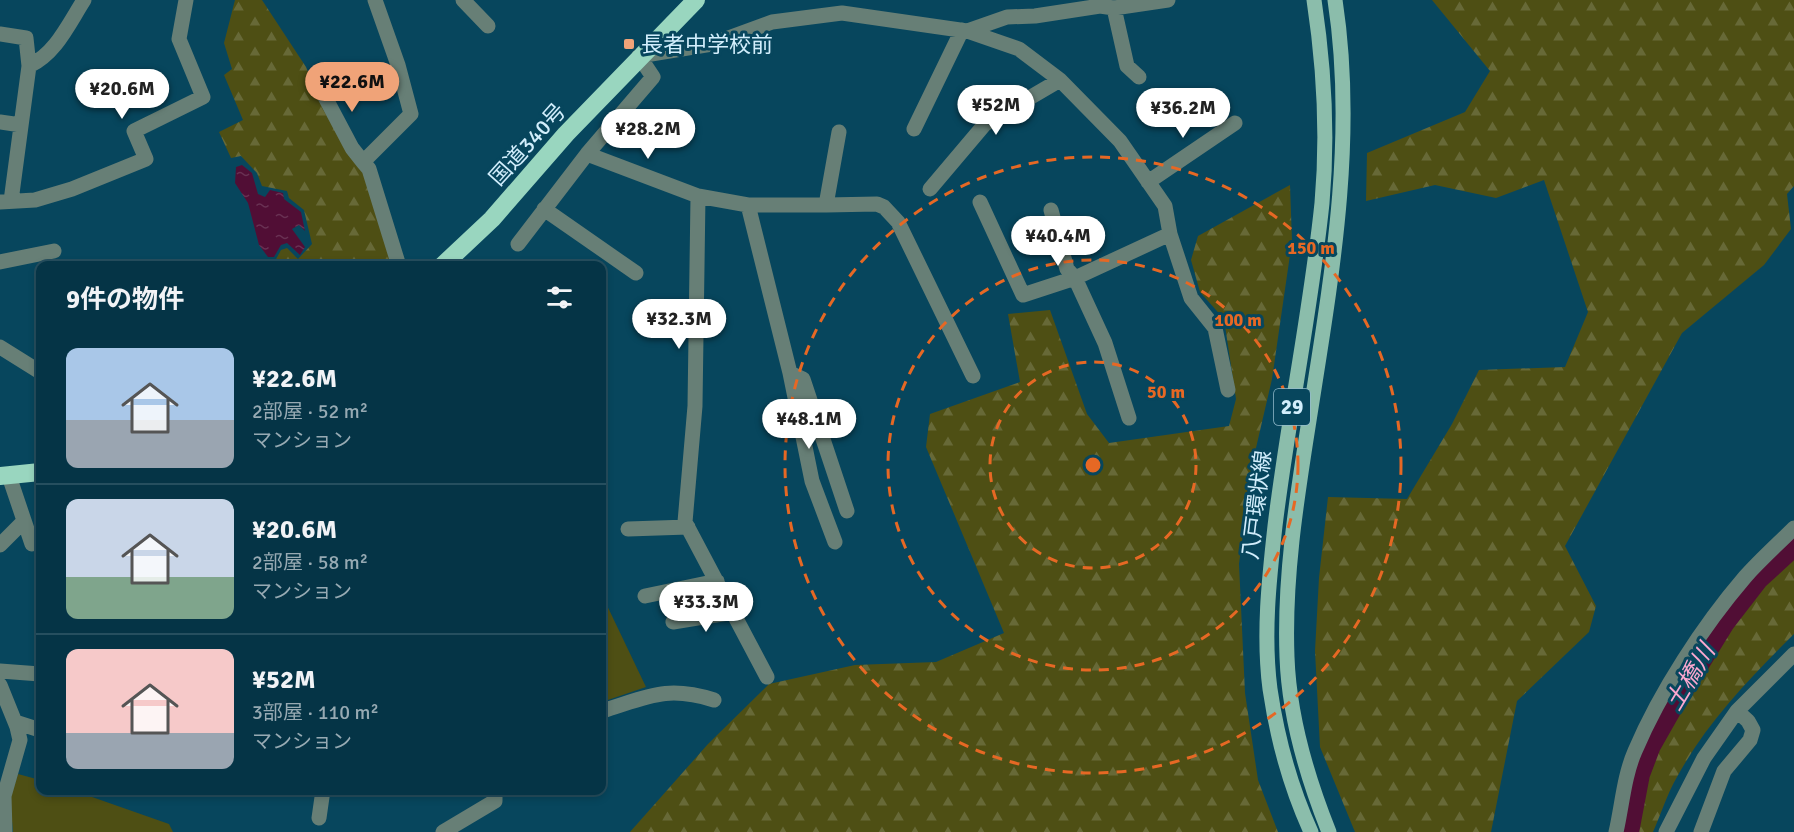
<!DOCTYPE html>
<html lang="ja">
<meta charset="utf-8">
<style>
:root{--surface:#053446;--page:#133f51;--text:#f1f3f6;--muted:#97aab3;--line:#264f5f;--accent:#f0a378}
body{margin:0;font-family:Signika,"Noto Sans JP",sans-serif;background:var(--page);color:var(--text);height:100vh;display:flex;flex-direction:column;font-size:22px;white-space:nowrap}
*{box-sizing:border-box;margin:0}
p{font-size:20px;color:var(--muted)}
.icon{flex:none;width:33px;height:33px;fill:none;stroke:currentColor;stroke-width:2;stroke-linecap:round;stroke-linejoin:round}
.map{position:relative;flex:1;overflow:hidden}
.drawer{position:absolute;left:36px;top:261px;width:570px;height:534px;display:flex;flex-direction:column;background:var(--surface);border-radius:12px;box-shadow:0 3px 9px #0003,0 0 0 2px var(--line)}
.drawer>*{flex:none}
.price{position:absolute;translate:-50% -51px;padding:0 14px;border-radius:21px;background:#fff;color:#222;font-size:20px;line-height:39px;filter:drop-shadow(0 2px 3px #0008)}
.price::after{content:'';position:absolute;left:50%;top:36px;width:18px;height:14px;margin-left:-9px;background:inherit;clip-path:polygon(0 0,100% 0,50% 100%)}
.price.on{background:var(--accent);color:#111}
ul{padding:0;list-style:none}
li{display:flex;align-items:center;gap:18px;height:150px;padding:0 30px}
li+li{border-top:2px solid var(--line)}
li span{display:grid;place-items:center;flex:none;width:168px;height:120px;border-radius:12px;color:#555}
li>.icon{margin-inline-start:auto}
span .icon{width:72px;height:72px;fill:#fffc;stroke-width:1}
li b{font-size:26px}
h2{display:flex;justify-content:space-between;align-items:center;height:72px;padding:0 30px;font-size:26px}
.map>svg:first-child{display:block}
</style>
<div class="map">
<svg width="1794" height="832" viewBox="0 0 1794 832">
<defs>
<pattern id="forest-firs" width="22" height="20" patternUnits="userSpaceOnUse" patternTransform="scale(1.5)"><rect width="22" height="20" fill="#4e4f14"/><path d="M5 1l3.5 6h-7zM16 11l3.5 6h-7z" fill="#676937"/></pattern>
<pattern id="water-ripples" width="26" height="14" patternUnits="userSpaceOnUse" patternTransform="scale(1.5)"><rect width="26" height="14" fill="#510e35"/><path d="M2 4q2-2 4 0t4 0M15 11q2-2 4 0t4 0" fill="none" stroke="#693153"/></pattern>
</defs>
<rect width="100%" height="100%" fill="#07465d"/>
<path fill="#4e4f14" d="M602,595l44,92 -44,15z
M18,774l22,6v10l35,1 94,33 4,8h-160l-3,-33z"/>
<path fill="url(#forest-firs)" d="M235,0h27l44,67 8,19 51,88 28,91h-126l8,-4 6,-11 6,-2 11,11 14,-15 -8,-34 -15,-12 -2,-7 -25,-5 -5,-13 -16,-17 -10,2 -12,-26 24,-12 -19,-45 8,-6 -8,-26z
M1432,0h362v186l-7,8 4,35 -27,36 -82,68 -117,213 31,60 -7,26 -72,69 -26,131h-136l-35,-85 -5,-96 4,-73 9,-81 79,2 45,-75 27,-54 86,-3 23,-55 -44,-132 -48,18 -61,-13 -69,16 1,-48 98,-41 25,-41z
M1290,185l2,56 -20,138 -20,86 -13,99 6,129 13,87 20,52h-648l78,-88 61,-60 86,-19 81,-3 68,-29 -78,-186 4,-33 90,-32 -12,-68 42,-4 37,104 22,29 120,-17 7,-27 -12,-80 -24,-27 -9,-32 7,-24z
M1790,552h4v82c-44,44 -87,88 -117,143 -10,17 -16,37 -24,55h-22l9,-53 24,-50c17,-14 17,-32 27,-48 31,-50 54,-89 99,-129z"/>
<path fill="url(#water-ripples)" d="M242,165l10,8 6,21 7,3 5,-7 13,3 1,6 17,13 4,19 -6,-6 -7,4 13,18 -5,8 -13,-12 -6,2 -7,12h-6l-9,-12 -11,-42 -13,-20 1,-16z"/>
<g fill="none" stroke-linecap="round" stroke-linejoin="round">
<path stroke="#510e35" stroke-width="24" d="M1627,832l11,-58 11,-29 21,-37 53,-86 34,-44 37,-34"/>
<path stroke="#677f76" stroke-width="15" d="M375,0l23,65 13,49 -48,48 6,7 30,97
M463,0l25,26
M1114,8l13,58 12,11
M967,31l40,-14 28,-1 65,-10 14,2 54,-8
M0,34l26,4 3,28 -18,135
M29,66c27,-13 39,-41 55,-66
M316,80l36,68 11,14
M0,122l21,3
M914,129l48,-99
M587,154l111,42
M1148,182l87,-59
M930,189l55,-65 75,-44
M0,202l35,-2 37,-11 74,-30 -12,-28 69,-34 -24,-58 7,-39
M980,202l43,93 52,-17 95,-44
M748,205l42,168 22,108 23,61
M826,205l51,-1 7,3 14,15 75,154
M544,209l92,64
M1051,210l16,59 8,9 30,65 24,75
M518,244l69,-90 66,-77 -14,-21 73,-12 60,-22 70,-9 125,18 52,18 41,31 60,61 45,65 5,28 21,64 24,30 13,62
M0,262l54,-11
M0,347l40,25
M790,373l13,6 44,132
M9,476l23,68
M628,529l60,-2
M0,545l24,-24
M645,596l72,-15
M673,622l61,-10
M0,671l40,3
M767,677l-82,-155 10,-116 3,-210 50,9h78l13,-73
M0,685l17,42 3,13 -16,56 1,36
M602,711c46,-14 64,-26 112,-11
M15,722l25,8
M319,818l4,-28
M443,832l52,-31v-11
M1616,832c6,-26 8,-56 19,-81 25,-59 68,-125 110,-174 15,-17 33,-33 49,-49
M1666,832l38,-74 33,-47 57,-57
M1701,832l23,-61 26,-31 3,-10 -5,-9 -11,-10"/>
<path stroke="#8bbdab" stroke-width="15" d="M1311,832c-20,-44 -34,-95 -41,-143 -7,-54 -1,-109 5,-163 13,-108 36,-215 47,-323 6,-67 2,-137 -8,-203
M1329,832c-22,-55 -40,-116 -42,-175 -3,-77 9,-154 21,-230 22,-141 49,-284 27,-427"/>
<path stroke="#99d6bf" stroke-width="18" d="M442,266l50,-47 74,-85 130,-134
M0,476l40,-4"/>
</g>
<g fill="none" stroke="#e66824" stroke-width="3" stroke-dasharray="10 8">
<circle cx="1093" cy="465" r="103"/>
<circle cx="1093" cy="465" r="205"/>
<circle cx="1093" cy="465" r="308"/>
</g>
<rect fill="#f0a378" stroke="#07465d" stroke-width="2" x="623" y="38" width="12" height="12" rx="3"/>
<g text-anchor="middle" stroke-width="6" stroke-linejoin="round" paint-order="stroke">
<rect fill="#07465d" stroke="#95bccc" stroke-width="1.5" x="1274" y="389" width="36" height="36" rx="4.5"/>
<g font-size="21" font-weight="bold" fill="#d2eefc">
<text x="1292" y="414">29</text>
</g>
<g font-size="22" fill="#d2eefc" stroke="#07465d" text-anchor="start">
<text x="641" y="52">長者中学校前</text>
</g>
<g font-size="22" fill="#d2eefc" stroke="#07465d">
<text transform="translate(527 144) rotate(-48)" y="8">国道340号</text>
<text transform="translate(1256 505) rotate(-83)" y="8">八戸環状線</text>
</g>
<g font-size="24" font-style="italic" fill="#fba7cf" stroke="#07465d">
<text transform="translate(1690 677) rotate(-59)" y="8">土橋川</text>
</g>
</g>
<circle cx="1093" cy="465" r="9" fill="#e66824" stroke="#07465d" stroke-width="3"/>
<g font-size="18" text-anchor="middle" font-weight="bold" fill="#e66824" stroke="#07465d" stroke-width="6" stroke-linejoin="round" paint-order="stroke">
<text x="1311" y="254">150 m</text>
<text x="1238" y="326">100 m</text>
<text x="1166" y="398">50 m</text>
</g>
</svg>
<b class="price on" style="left:352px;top:113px">¥22.6M</b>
<b class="price" style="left:122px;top:120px">¥20.6M</b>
<b class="price" style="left:996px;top:136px">¥52M</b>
<b class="price" style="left:1183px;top:139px">¥36.2M</b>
<b class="price" style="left:648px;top:160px">¥28.2M</b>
<b class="price" style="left:1058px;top:267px">¥40.4M</b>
<b class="price" style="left:679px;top:350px">¥32.3M</b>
<b class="price" style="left:809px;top:450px">¥48.1M</b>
<b class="price" style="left:706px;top:633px">¥33.3M</b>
<section class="drawer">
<h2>9件の物件<svg class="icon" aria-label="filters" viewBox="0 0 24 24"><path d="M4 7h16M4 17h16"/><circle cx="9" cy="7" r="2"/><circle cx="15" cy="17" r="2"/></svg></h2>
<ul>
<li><span style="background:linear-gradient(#a9c7e8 60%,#9aa5b1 0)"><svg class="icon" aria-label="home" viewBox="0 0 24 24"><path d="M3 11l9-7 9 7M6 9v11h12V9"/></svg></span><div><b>¥22.6M</b><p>2部屋 · 52 m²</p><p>マンション</p></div></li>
<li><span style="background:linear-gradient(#c9d6e8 65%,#7fa58c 0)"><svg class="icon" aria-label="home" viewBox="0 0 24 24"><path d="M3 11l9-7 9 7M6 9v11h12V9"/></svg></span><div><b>¥20.6M</b><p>2部屋 · 58 m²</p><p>マンション</p></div></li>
<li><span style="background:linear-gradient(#f6c9c9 70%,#9aa5b1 0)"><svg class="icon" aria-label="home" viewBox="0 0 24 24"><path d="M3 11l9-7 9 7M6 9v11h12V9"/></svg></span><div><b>¥52M</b><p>3部屋 · 110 m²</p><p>マンション</p></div></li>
</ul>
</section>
</div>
